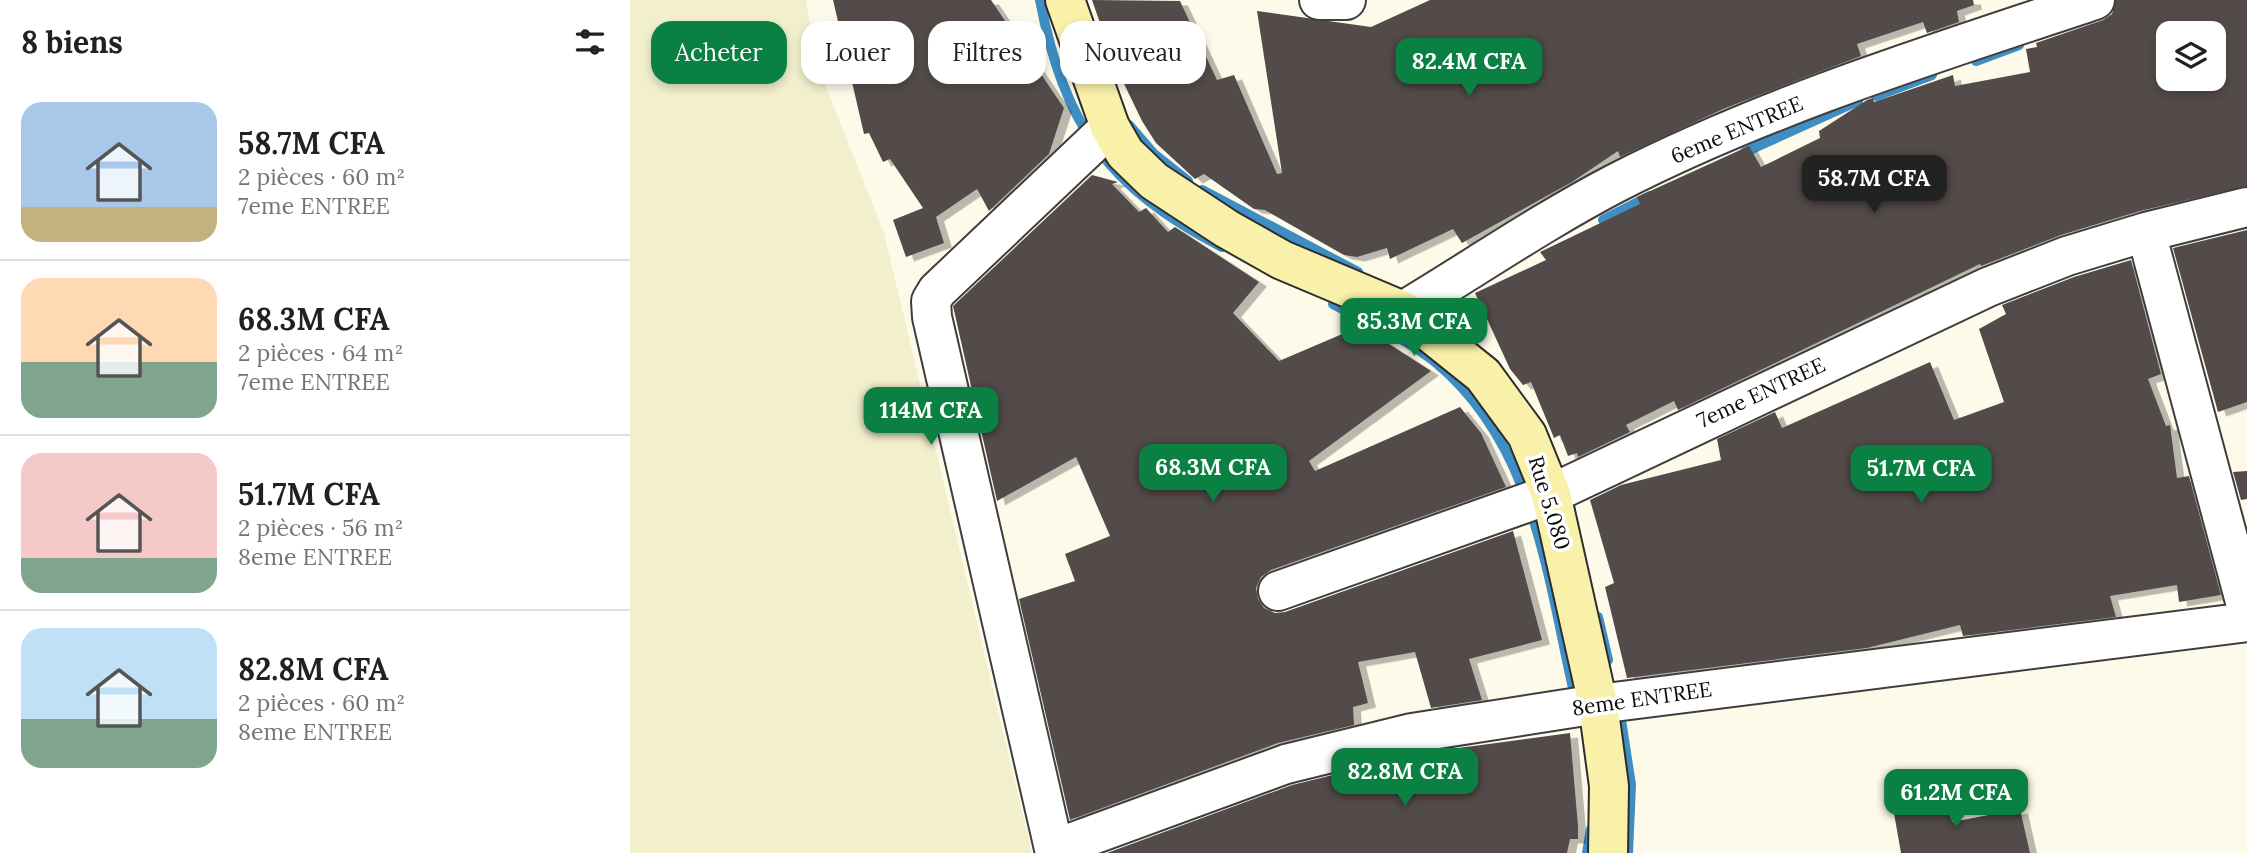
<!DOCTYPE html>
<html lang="fr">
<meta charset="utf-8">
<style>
:root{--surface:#fff;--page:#f2f2f2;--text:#202124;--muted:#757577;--line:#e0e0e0;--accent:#0b8043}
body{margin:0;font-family:Lora,serif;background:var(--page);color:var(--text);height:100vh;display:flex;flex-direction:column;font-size:26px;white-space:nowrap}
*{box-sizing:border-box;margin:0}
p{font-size:23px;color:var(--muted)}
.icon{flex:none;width:38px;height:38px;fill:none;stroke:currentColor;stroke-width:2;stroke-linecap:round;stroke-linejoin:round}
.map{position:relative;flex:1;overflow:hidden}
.details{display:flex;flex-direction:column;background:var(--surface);width:630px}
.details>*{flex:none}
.hud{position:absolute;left:21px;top:21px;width:665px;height:63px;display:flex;gap:14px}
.controls{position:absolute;left:1526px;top:21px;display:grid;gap:14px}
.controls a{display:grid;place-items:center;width:70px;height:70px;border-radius:14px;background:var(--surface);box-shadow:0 4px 10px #0003;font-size:35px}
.price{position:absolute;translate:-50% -60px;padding:0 16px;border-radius:14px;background:var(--accent);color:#fff;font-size:23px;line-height:46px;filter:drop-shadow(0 2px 4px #0008)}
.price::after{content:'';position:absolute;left:50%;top:42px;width:21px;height:16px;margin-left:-10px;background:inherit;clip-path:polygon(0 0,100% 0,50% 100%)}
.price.on{background:#222;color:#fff}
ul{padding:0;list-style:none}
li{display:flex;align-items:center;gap:21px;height:175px;padding:0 21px}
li+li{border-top:2px solid var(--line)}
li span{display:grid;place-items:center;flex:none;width:196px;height:140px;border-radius:21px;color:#555}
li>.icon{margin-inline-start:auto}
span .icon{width:84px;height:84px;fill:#fffc;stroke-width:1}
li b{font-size:30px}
h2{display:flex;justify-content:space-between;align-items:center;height:84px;padding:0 21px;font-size:30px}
.pill{padding:0 24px;border-radius:21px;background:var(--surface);box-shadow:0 4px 10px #0003;font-size:24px;line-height:63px}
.pill.on{background:var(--accent);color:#fff}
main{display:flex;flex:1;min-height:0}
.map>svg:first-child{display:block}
</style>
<main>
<section class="details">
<h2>8 biens<svg class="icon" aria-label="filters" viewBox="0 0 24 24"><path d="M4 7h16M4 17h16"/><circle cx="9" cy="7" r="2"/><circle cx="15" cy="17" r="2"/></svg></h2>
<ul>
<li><span style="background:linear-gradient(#a9c7e8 75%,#c2b280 0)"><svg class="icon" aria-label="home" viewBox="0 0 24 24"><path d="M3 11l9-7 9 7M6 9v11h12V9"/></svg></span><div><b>58.7M CFA</b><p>2 pièces · 60 m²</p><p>7eme ENTREE</p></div></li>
<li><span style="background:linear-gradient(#ffd9b3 60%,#7fa58c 0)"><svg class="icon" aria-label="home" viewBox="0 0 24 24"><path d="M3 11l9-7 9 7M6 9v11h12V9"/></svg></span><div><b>68.3M CFA</b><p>2 pièces · 64 m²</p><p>7eme ENTREE</p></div></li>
<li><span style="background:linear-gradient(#f6c9c9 75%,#7fa58c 0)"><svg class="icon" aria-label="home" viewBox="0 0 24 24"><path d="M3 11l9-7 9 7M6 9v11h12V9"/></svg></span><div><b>51.7M CFA</b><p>2 pièces · 56 m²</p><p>8eme ENTREE</p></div></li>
<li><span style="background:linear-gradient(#bfe0f5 65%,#7fa58c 0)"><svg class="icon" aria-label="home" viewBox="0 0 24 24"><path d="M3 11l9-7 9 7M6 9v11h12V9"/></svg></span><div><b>82.8M CFA</b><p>2 pièces · 60 m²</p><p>8eme ENTREE</p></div></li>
</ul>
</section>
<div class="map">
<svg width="1617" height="853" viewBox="0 0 1617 853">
<defs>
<filter id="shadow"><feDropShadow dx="8" dy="4.5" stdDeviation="0" flood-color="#0004"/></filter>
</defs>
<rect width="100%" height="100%" fill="#fefaea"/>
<path fill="#f1efcc" d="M0,0h176l11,65 67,168 148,620h-402z"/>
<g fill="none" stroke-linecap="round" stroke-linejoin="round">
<path stroke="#3e8dc3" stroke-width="10" d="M410,0c24,125 68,188 182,247
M1346,61l43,-16
M1246,96l56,-21
M499,125l25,29 34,27
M1115,152l113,-51
M572,190l156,82
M973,220l47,-24
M703,304c34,18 72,33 102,58 98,80 112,211 138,326
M968,617l10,43
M989,707l12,78 -3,68
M957,853l4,-24"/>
</g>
<path fill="#524c48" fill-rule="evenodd" filter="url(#shadow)" d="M203,0h158l73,108 -15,46 -60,57 -12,-22 -41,28 8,26 -38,14 -13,-37 30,-12 -33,-49 -7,3 -14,-29 -5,1z
M462,0l88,1 37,79 17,-5 43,99 5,-1 -25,-162 114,16 59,-27h543l1,5 -17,6 2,11 -32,11 -4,-11 -66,22 4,12 -138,53 -103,48 -2,-6 -46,31 -110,61 -9,-14 -63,30 -3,-11 -30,9 -13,-2 -79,-45 -11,-1 -50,-35 -9,5 -39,-36 -14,-22 -28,-58z
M1486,0h131v186l-107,25 -79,24 -80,31 -1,-2 -302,146 -4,-9 -48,24 4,7 -52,25 -1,-4 -9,3 -8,-21 -6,3 -23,-56 -8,3 -13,-16 -35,-76 71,-33 -6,-8 100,-48 -3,-7 112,-51 12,21 59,-29 -1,-7 48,-31 6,-2 1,4 79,-27 2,11 75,-14 -4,-23 11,-2 -1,-4 67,-23 9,-6zM1538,33h46v46h-46z
M462,175l26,7 -6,2 27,28 7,-4 22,24 7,-5 84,55 -26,31 46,48 82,-35 70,45 -122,90 6,10 145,-64 21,26 25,54 -235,83 -10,7 -5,11 2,11 6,9 11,5 10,-1 228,-81 29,109 -73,19 13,41 -51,8 -16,-56 -57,10 10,41 -15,4 1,18 -76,18 -208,77 -51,-221 56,-18 -10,-27 45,-18 -34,-79 -79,44 -44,-195z
M1617,230v172l-29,10 -45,-164z
M1501,260l30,114 -13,5 18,47 4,-1 7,53 12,-2 32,119 -42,7 -2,-17 -67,11 6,21 -153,19 -3,-11 -93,23 -240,30 -22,-91 9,-4 -24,-83 31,-15 100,-25 -4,-21 58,-27 7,16 148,-66 24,58 50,-18 -25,-73 27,-15 -4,-9 72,-28z
M1617,471v28l-6,1 -8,-28z
M940,733l8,93v13h-8l-3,14h-460l185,-68 98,-24 39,-5v-4z
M1315,791l7,31 68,-13 10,44h-129l-9,-51z"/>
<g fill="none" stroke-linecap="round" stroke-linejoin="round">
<g stroke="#3e3e3e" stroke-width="42">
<path id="minor" d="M689,0h27
M1516,232l101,377
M773,311c70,-42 140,-90 213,-128 152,-78 317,-129 479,-183
M648,591l273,-97 437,-207 79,-31 79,-24 101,-25
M424,849l232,-85 126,-31 186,-29 649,-82
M425,853l-123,-536 -1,-16 6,-10 173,-164"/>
</g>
<g stroke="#2d2d2d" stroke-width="42">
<path id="secondary" d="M435,0l45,127 15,26 29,28 73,48 55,31 121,51 80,64 44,60 24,59 47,210 11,82 -1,67"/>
</g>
<use href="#minor" stroke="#fff" stroke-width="38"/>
<use href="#secondary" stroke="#f9f1a9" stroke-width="38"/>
</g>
<g text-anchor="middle" stroke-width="7" stroke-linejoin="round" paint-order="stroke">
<g font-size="21" fill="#0b0b0b" stroke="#fff">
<text transform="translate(1107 130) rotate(-23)" y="7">6eme ENTREE</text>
<text transform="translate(1131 393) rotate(-25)" y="7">7eme ENTREE</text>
<text transform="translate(919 503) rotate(73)" y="7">Rue 5.080</text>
<text transform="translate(1012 699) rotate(-8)" y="7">8eme ENTREE</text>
</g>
</g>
</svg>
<div class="controls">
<a><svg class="icon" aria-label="layers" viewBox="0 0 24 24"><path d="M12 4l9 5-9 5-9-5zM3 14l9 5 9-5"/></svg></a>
</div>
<b class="price" style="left:839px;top:98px">82.4M CFA</b>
<b class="price on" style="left:1244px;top:215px">58.7M CFA</b>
<b class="price" style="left:784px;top:358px">85.3M CFA</b>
<b class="price" style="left:301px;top:447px">114M CFA</b>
<b class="price" style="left:583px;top:504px">68.3M CFA</b>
<b class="price" style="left:1291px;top:505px">51.7M CFA</b>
<b class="price" style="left:775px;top:808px">82.8M CFA</b>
<b class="price" style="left:1326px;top:829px">61.2M CFA</b>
<div class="hud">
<a class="pill on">Acheter</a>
<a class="pill">Louer</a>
<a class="pill">Filtres</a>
<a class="pill">Nouveau</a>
</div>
</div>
</main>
